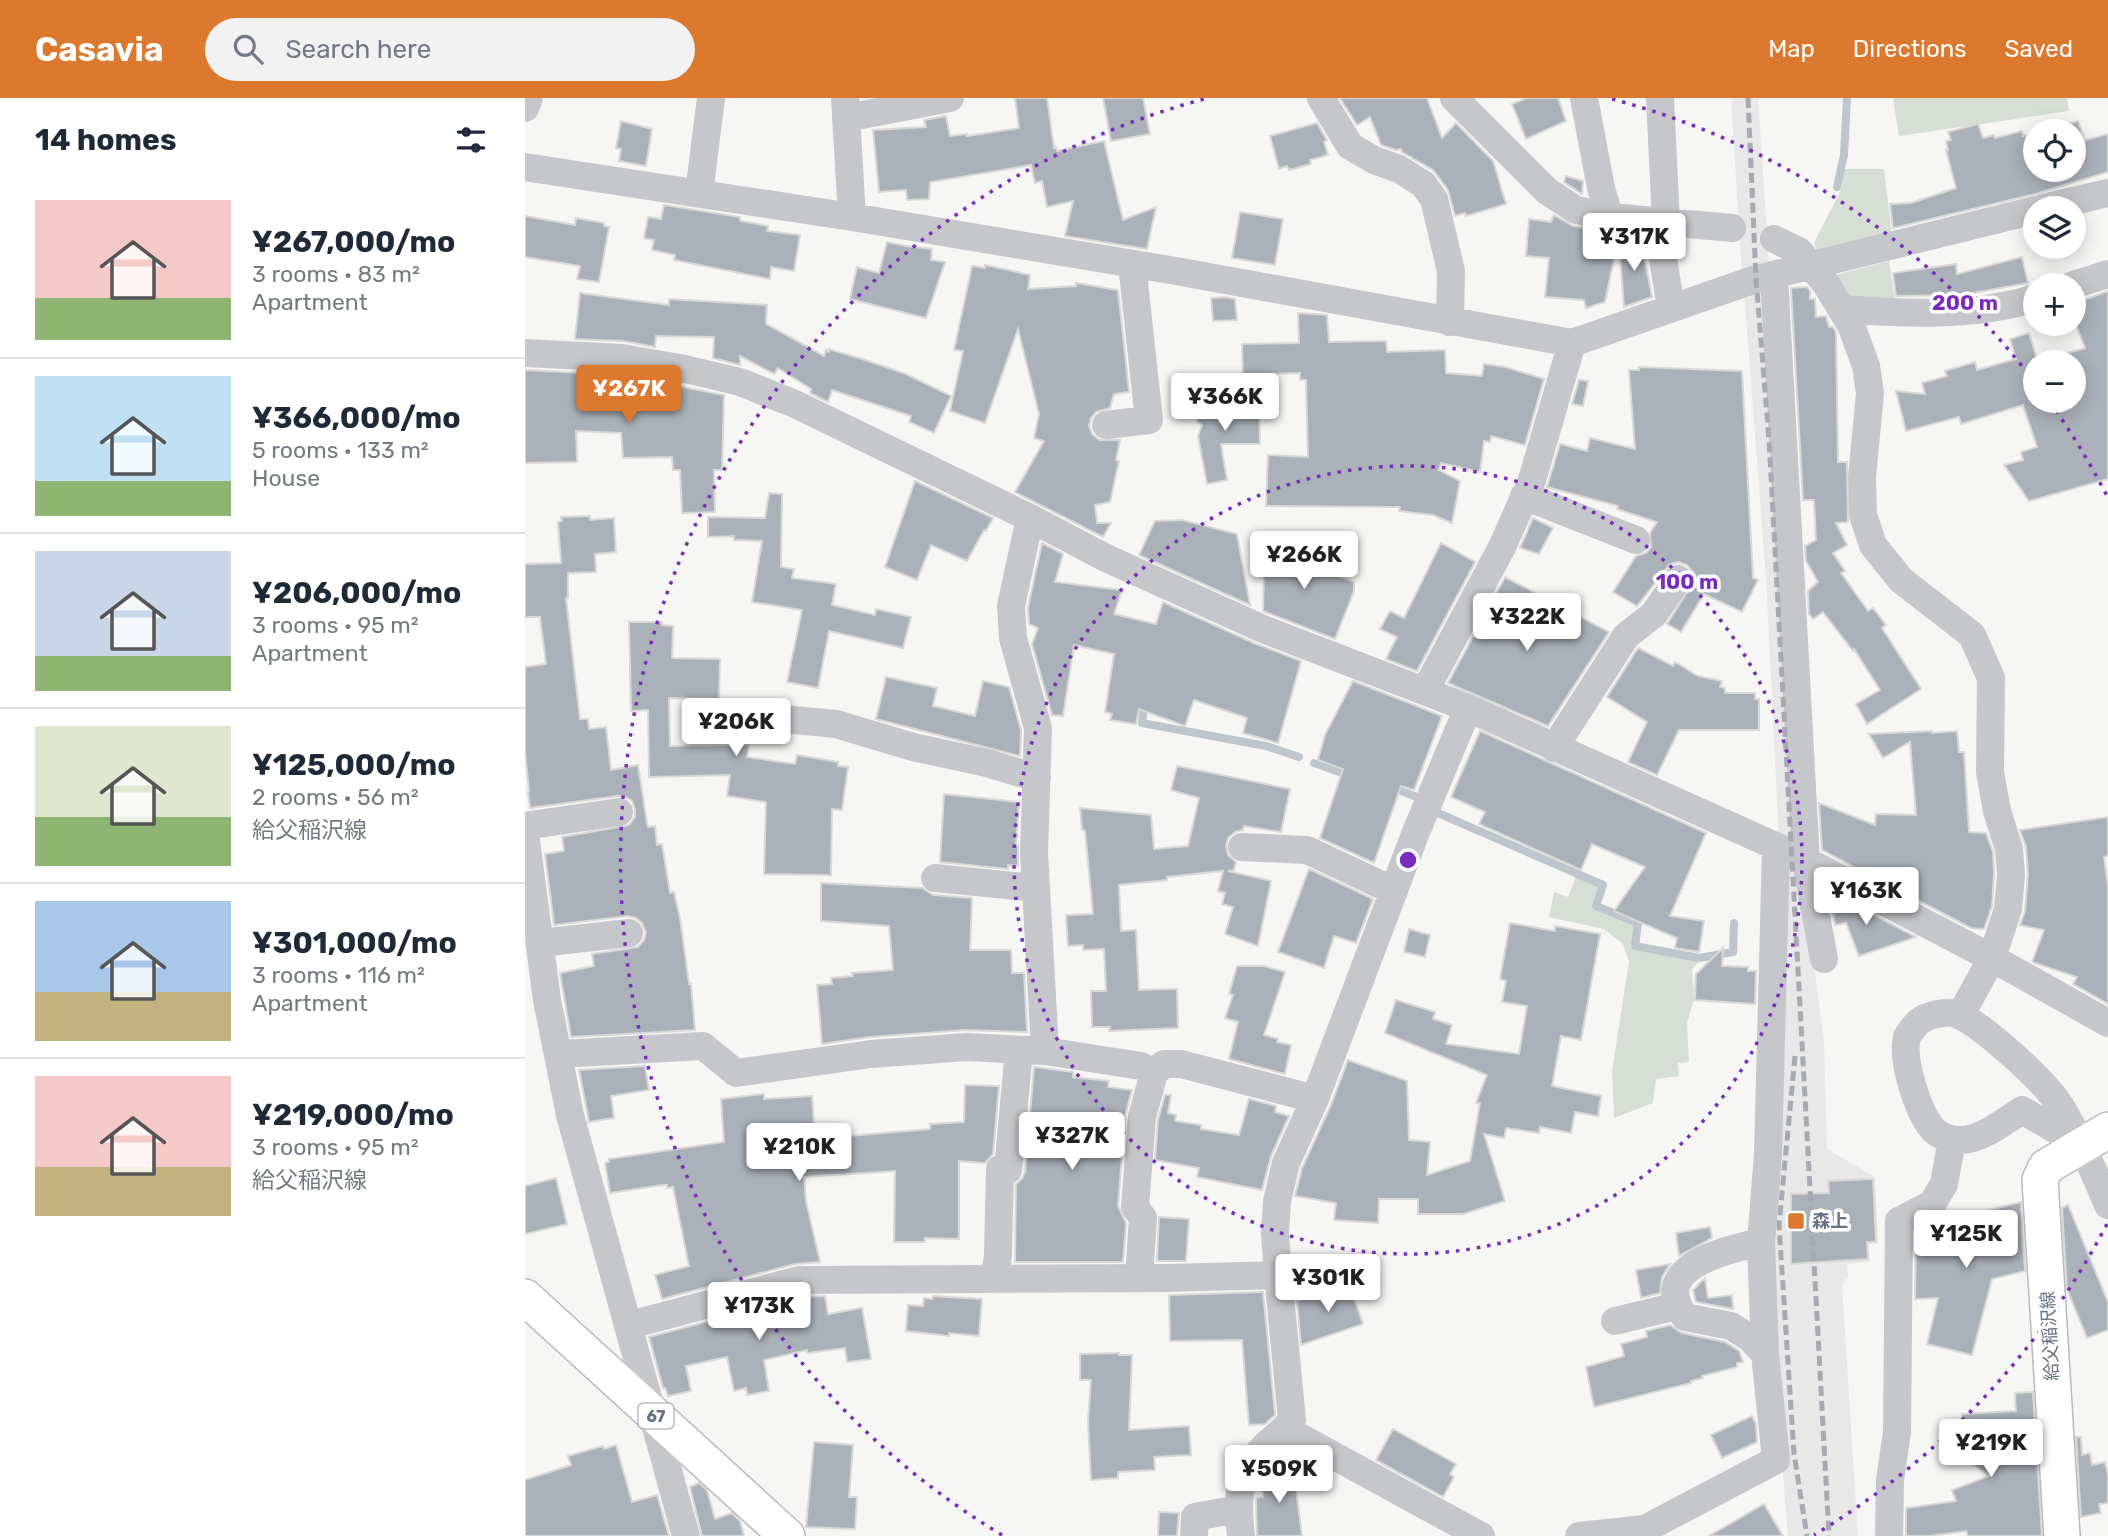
<!DOCTYPE html>
<meta charset="utf-8">
<style>
:root{--surface:#fff;--page:#f2f2f3;--text:#1f2937;--muted:#747a83;--line:#e0e1e3;--accent:#dc792f}
body{margin:0;font-family:Rubik,"Noto Sans JP",sans-serif;background:var(--page);color:var(--text);height:100vh;display:flex;flex-direction:column;font-size:26px;white-space:nowrap}
*{box-sizing:border-box;margin:0}
p{font-size:23px;color:var(--muted)}
.icon{flex:none;width:38px;height:38px;fill:none;stroke:currentColor;stroke-width:2;stroke-linecap:round;stroke-linejoin:round}
.map{position:relative;flex:1;overflow:hidden}
.details{display:flex;flex-direction:column;background:var(--surface);width:525px}
.details>*{flex:none}
.controls{position:absolute;left:1498px;top:21px;display:grid;gap:14px}
.controls a{display:grid;place-items:center;width:63px;height:63px;border-radius:50%;background:var(--surface);box-shadow:0 4px 18px #0003;font-size:35px}
.price{position:absolute;translate:-50% -60px;padding:0 16px;border-radius:7px;background:#fff;color:#222;font-size:23px;line-height:46px;filter:drop-shadow(0 2px 4px #0008)}
.price::after{content:'';position:absolute;left:50%;top:42px;width:21px;height:16px;margin-left:-10px;background:inherit;clip-path:polygon(0 0,100% 0,50% 100%)}
.price.selected{background:var(--accent);color:#fff}
ul{padding:0;list-style:none}
li{display:flex;align-items:center;gap:21px;height:175px;padding:0 35px}
li+li{border-top:2px solid var(--line)}
li span{display:grid;place-items:center;flex:none;width:196px;height:140px;border-radius:0px;color:#555}
li>.icon{margin-inline-start:auto}
span .icon{width:84px;height:84px;fill:#fffc;stroke-width:1}
li b{font-size:30px}
h2{display:flex;justify-content:space-between;align-items:center;height:84px;padding:0 35px;font-size:30px}
header{display:flex;align-items:center;gap:42px;box-sizing:border-box;height:98px;padding:0 35px;background:var(--accent);color:#fff}
header strong{font-size:33px}
nav{display:flex;gap:38px;margin-inline-start:auto;font-size:24px}
.search{width:490px;height:63px;background:var(--page);display:flex;align-items:center;gap:18px;box-sizing:border-box;padding:0 24px;border-radius:38px;color:var(--muted);font-size:26px}
main{display:flex;flex:1;min-height:0}
.map>svg:first-child{display:block}
</style>
<header>
<strong>Casavia</strong>
<div class="search"><svg class="icon" aria-label="search" viewBox="0 0 24 24"><circle cx="10" cy="10" r="6"/><path d="M15 15l6 6"/></svg>Search here</div>
<nav><a>Map</a><a>Directions</a><a>Saved</a></nav>
</header>
<main>
<section class="details">
<h2>14 homes<svg class="icon" aria-label="filters" viewBox="0 0 24 24"><path d="M4 7h16M4 17h16"/><circle cx="9" cy="7" r="2"/><circle cx="15" cy="17" r="2"/></svg></h2>
<ul>
<li><span style="background:linear-gradient(#f6c9c9 70%,#8fb573 0)"><svg class="icon" aria-label="home" viewBox="0 0 24 24"><path d="M3 11l9-7 9 7M6 9v11h12V9"/></svg></span><div><b>¥267,000/mo</b><p>3 rooms · 83 m²</p><p>Apartment</p></div></li>
<li><span style="background:linear-gradient(#bfe0f5 75%,#8fb573 0)"><svg class="icon" aria-label="home" viewBox="0 0 24 24"><path d="M3 11l9-7 9 7M6 9v11h12V9"/></svg></span><div><b>¥366,000/mo</b><p>5 rooms · 133 m²</p><p>House</p></div></li>
<li><span style="background:linear-gradient(#c9d6e8 75%,#8fb573 0)"><svg class="icon" aria-label="home" viewBox="0 0 24 24"><path d="M3 11l9-7 9 7M6 9v11h12V9"/></svg></span><div><b>¥206,000/mo</b><p>3 rooms · 95 m²</p><p>Apartment</p></div></li>
<li><span style="background:linear-gradient(#dfe7d0 65%,#8fb573 0)"><svg class="icon" aria-label="home" viewBox="0 0 24 24"><path d="M3 11l9-7 9 7M6 9v11h12V9"/></svg></span><div><b>¥125,000/mo</b><p>2 rooms · 56 m²</p><p>給父稲沢線</p></div></li>
<li><span style="background:linear-gradient(#a9c7e8 65%,#c2b280 0)"><svg class="icon" aria-label="home" viewBox="0 0 24 24"><path d="M3 11l9-7 9 7M6 9v11h12V9"/></svg></span><div><b>¥301,000/mo</b><p>3 rooms · 116 m²</p><p>Apartment</p></div></li>
<li><span style="background:linear-gradient(#f6c9c9 65%,#c2b280 0)"><svg class="icon" aria-label="home" viewBox="0 0 24 24"><path d="M3 11l9-7 9 7M6 9v11h12V9"/></svg></span><div><b>¥219,000/mo</b><p>3 rooms · 95 m²</p><p>給父稲沢線</p></div></li>
</ul>
</section>
<div class="map">
<svg width="1583" height="1438" viewBox="0 0 1583 1438">
<rect width="100%" height="100%" fill="#f6f7f4"/>
<path fill="#e7e8e7" d="M1206,0h27l6,90 5,78 -27,8z
M1243,188l32,565 -21,-10 -13,-263 -22,-287z
M1256,756l20,10 23,177 3,108 48,28 3,66 -9,1 1,18 -23,2 1,13 -6,8 16,251h-70l-23,-284z"/>
<path fill="#d7ded5" d="M1368,0h174l2,13 -170,25z
M1319,71h40l8,68 -73,19 -5,-13 27,-53z
M1364,163l7,48 -50,-8 -15,-25z
M1051,778l23,10 -6,21 43,17 -3,25 67,11 -8,9 2,31 -7,23 2,39 -11,1 1,13 -23,3 -3,24 -39,15 -2,-47 17,-109 -6,-18 -19,-15 -55,-12 5,-25 14,5z"/>
<g fill="none" stroke-linecap="round" stroke-linejoin="round">
<path stroke="#bec6cb" stroke-width="8" d="M1312,89l7,-32 3,-57
M620,603l-3,22 124,23 33,11
M789,665l31,11 7,-1
M865,689l27,10
M913,715l165,72 -7,21 42,17 -3,23 64,12 34,-6 1,-29"/>
</g>
<path fill="#abb1b8" stroke="#d8d8d6" stroke-width="2" fill-rule="evenodd" d="M490,0h32l7,50 2,-1 1,4 47,-10 19,79 33,-13 -9,42 -82,-13 8,-35 -26,6 -5,-26 -7,2 -4,-18 -101,17 -1,17 -22,1 -1,-10 -27,2 -6,-62 53,-3 -2,-7 22,-4 4,20 17,-2v2l52,-8z
M578,0h40l7,36 -39,7z
M815,0h87l15,40 14,-15 37,38 13,43 -40,12 -1,-3 -10,3 -7,-26 -15,-20 -31,-18 -1,-3 -5,1 -15,-5 -11,-28 -13,8z
M1002,0h31l8,23 -40,18 -14,-35z
M96,23l31,8 -6,37 -27,-5 2,-12 -5,-1z
M1553,23l7,19 23,-6v38l-73,22 -142,34 -3,-24 21,-1 45,-15 -10,-38h2l-2,-9 5,-1 -3,-8 30,-8 5,14 11,-3 1,3 27,-7 1,5 12,-3v37h39v-39h-33z
M792,25l10,17 -3,2 4,13 -18,5 1,4 -22,6 -2,-4 -8,3 -9,-33z
M1041,78l17,5 -1,13 -18,-12z
M139,107l76,12v4l28,5 -1,5 33,4 -6,36 -23,-4 -1,12 -96,-19 1,-5 -23,-5 2,-10 -10,-2 4,-21 13,2z
M715,114l43,7 -8,46 -43,-7z
M1029,117l19,11 38,7 -3,13 9,-2 -12,58 -19,6 -2,-8 -39,-3 4,-39 -23,-2 3,-37 22,3z
M0,118l50,9 1,-7 28,5v3l5,1 -10,55 -22,-3 3,-13 -55,-9z
M1116,142l11,57 -28,10 -5,-63z
M362,144l19,4 26,3 -1,11 14,2 -19,56 -76,-19 7,-32 22,6z
M1497,159l6,26 -66,12 -66,1 -3,-23 63,-9 1,10z
M460,167l45,10 -2,14 48,-3v-3l42,7 11,102 -15,2 -4,14 -14,4 -5,6 -2,8 3,8 7,6h21l-4,20 3,1 -9,41 -15,3 2,18h14l-8,14 -88,-45 29,-51 -10,-3 5,-24 -21,-85 -33,94 -35,-12 13,-60 -9,-1 18,-84 13,2z
M1282,189l3,4v8h5l1,18 10,-1 3,11h4l3,5 2,130h9l1,60 -12,1 11,22 -14,8 12,18 -4,2 27,38 5,-3 13,17 -4,3 39,61 -54,35 -11,-20 24,-14 -26,-41 -1,2 -30,-39 -10,7 -4,-5 -1,-23 10,-9 -12,-21 -1,-15 11,-6 -2,-40h-11l-12,-212z
M1583,193v188l-79,22 -25,-36 19,-5 -2,-8 16,-5 -14,-42 -62,19 -2,-7 -53,14 -10,-40 29,3 -3,-11 25,-7 -2,-5 30,-9 2,8 39,-11 -6,-20 19,-6 9,29 47,-14 -11,-28v-16zM1510,264h39v39h-39z
M55,195l89,12v-6l98,6 -1,19 58,32 2,-6 3,2v-3l33,10 44,15 45,22 -17,37 -25,-11 2,-6 -79,-26 -4,12 -18,-9 1,-4 -33,-21 -4,6 -34,-18v9l-27,-7 1,-21 -58,-1 -1,11 -32,-6 -48,-2z
M701,199l9,2 2,21 -24,1 -2,-23z
M773,215l29,2 2,27 57,-1 1,11 58,-2 1,23 36,3 2,-12 21,3 39,12 -19,66 -34,-9 -1,6 -6,-1 -4,31 -39,-9 -2,7 21,11 -8,42 -19,-8 -34,-4 1,-4 -134,-1 2,-51 40,2 -2,-77h-6v-7l-57,2 -1,-31 57,-1z
M1114,269l103,4 11,207 5,2 -16,32 -38,-18 -23,38 -14,-8 27,-43 -1,-9 -6,-7 -8,-3 -9,2 -33,42 -24,-14 23,-36 10,-3 5,-6 -1,-14 7,-11 -40,-13 1,-3 -71,-19 13,-43 27,7 3,-13 45,11 -6,-79h10z
M0,272l95,5 104,20 -2,75h-8l1,42 -33,1 -2,-43h-7l-1,-13 -49,1 -2,-25 -45,-2 1,31 -52,1z
M1054,282l9,1 -5,25 -11,-2z
M734,304l1,42h-39l6,36 -20,4 -9,-48 4,-11 -5,-3v-19z
M390,383l78,37 -7,13 -2,-1 -17,31 -36,-16 -14,35 -32,-13z
M244,395l13,1 -1,73 13,2 -2,9 44,6 -4,21 43,10 1,-6 35,8 -8,31 -74,-17 -11,57 -31,-6 15,-72 -50,-8 10,-61 -28,-1v-4l-26,1v-20l57,1z
M65,418v4l24,-2 2,34 -21,2 1,18 -28,1v25h-2l14,121h8l1,10 17,-2 5,43 27,-5 9,58 1,4 7,-1 2,19 5,-1 8,49 4,-1 6,26 9,66h2l4,46 -124,7 -11,-64 34,-7 -2,-12 46,-7 6,-7 2,-8 -4,-9 -6,-5 -8,-2 -74,9 -9,-71 19,-3 -2,-14 67,-12 6,-8v-8l-3,-8 -8,-5h-7l-87,12 -2,-16 1,-1 -4,-39v-85l21,-3 -6,-47h-15v-53l36,-1 -3,-41 4,-1 -1,-4z
M1008,420l20,10 -14,26 -19,-6z
M657,422l55,14 13,71 -111,-50 16,-34z
M740,443l38,10 -2,11 53,20v9l-19,48 -72,-28z
M517,445l21,11 -8,28 67,8 -8,24 42,10 7,-22 93,42 45,17 -23,82 -35,-10 4,-15 -53,-18 -9,26 -46,-17 -3,15 -26,-4 2,-6 -7,-2 9,-58 -40,-9 -11,71 -11,-1 -20,-71 6,-16 -9,-4 -1,-17z
M916,445l34,19 -58,109 -31,-12 11,-22 -17,-8 10,-18 14,7z
M980,479l104,55 -61,94 -100,-43z
M104,524h33v3l11,1 -1,32 48,1 -1,40 -50,-1 1,48 79,-1 -2,12 48,7 2,-9 41,7v4l10,1 -6,43 -10,-1 -1,66 -67,-1 2,-72 -39,-6 3,-21 -81,2 -1,-67 -17,1z
M1113,550l35,18 2,-4 23,14 24,5 -2,6 5,1v5h30v6h4v31h-80l-22,45 -29,-13 19,-40 -40,-25z
M361,579l51,11 -4,18 42,10 8,-35 26,6 12,43 -1,26 -144,-37z
M828,583l89,35 -28,74 -13,-4 -27,77 -54,-25 23,-69 -25,-9 7,-25z
M955,633l226,102 -36,83 34,5 -5,31 -24,-4 2,-10 -63,-27 31,-44 -53,-23 -11,26 -102,-46 6,-12 -34,-15z
M1407,633v2l25,-2 2,21h5l5,80 17,1 7,19 1,23 -2,31 -8,23 -13,-1 -88,-46 5,-1 -27,-10 -39,-21 -3,-47 56,22 1,-11 40,1 -6,-73 -27,16 -14,-24z
M652,668l113,23 -9,43 -37,-6 -1,4 -8,2 -7,6 -2,8 2,9 8,7 -2,8 -6,1 43,10 -13,65 -33,-12 8,-27 -11,-3 3,-11 -7,-2 5,-20 -56,6v3l-48,5 2,46 15,-1 3,60 38,-1 1,39 -69,3 1,-4h-18l-1,-36h15l-2,-42 -21,1v-5l-15,1 -2,-31 27,-1 -8,-84h-3l-2,-22 71,7 3,34 34,-3 11,-48 -28,-8z
M419,696l75,8 -3,43h2v21l-10,-1v4l-68,-7z
M1583,719v39l-4,1 4,29v118l-35,-20 4,-7 -45,-15 12,-32 -24,-5 5,-14 3,-37 -2,-27 -6,-17z
M784,771l64,30 -17,44 -22,-7 -10,32 -46,-16z
M296,785l101,5 11,7 39,3 -2,52h41l1,23h12l3,59 -62,-2 -95,7 -48,7 -5,-59 15,-1 -1,-6 22,-2 -1,-3 41,-3 -4,-44 -68,-5z
M1304,794l87,45 -57,19 -13,-33 -11,2z
M985,825l45,8v-5l45,8 -19,106 -20,-4 -9,50 49,10 -3,20 -23,-4 -4,21 -31,-6 -1,6 -33,-5 -2,10 -20,-4 21,67 -42,13h-45v-15h-39l-1,24 -44,-3 2,-17 -41,-7 7,-28 29,-63 17,-45 59,21 2,59 21,2 -3,33 43,-14 10,-58h-4l11,-28 -102,-42 11,-33 39,12 -2,7 19,6 -6,19 73,10 8,-48 -25,-4 4,-21 -6,-2z
M884,831l21,6 -5,22 -21,-5z
M1198,850l-1,18 26,1v4h8l-1,33 -60,-4 1,-26z
M712,868h27l21,6 -21,63 14,4 -1,3 14,3 -6,29 -56,-15 9,-37 -13,-4 8,-23 -4,-1z
M120,968l4,24 -38,6 3,22 -25,4 -10,-52z
M509,969l39,5v5l36,4 -1,6 24,3 -7,26 -7,90 8,17 -3,39h-108l1,-78 6,-5 3,-7z
M440,987l34,1 -6,68 -8,9 -26,-2v78l-34,-1v4h-31l1,-71 -91,6 2,24 14,61 -25,2 -133,35 -7,-24 34,-9 -16,-79 -6,1v-3h-5l-52,8 -5,-30 4,-1v-3l115,-17 -3,-43 43,-5v5l48,-3 3,43 115,-10v-5l34,-2z
M640,997h6l-3,18 8,2 -1,6 26,4v4l38,6 10,-36 27,7 -1,6 14,4 -18,40 -9,34 -65,-13 2,-9 -44,-8 3,-40z
M31,1080l11,46 -42,10v-48z
M1348,1081l3,63h-9l1,17 -77,5v-70l38,-1 -1,-12z
M1496,1104l4,69 -33,8 -20,76 -45,-11 11,-46 -23,1 1,-68 10,-5z
M1543,1107l40,97v28l-21,8 -20,-49 -5,-81z
M634,1119l30,2 -3,42h-29z
M1185,1129l2,11 -33,18 -3,-23z
M1145,1166l-8,13 -2,16 -19,5 -5,-28z
M1180,1180l3,20 24,-3 1,14 -37,-7 -3,-12z
M824,1186l14,40 -62,21 -4,-44z
M738,1194l12,123 -10,9 -16,1 -7,-85 -72,1 -1,-46z
M300,1198l3,18 34,-6 9,51 -24,3 -2,-14 -38,5v-3l-43,10 5,31 -22,4 -1,-7 -12,3 -7,-34 -41,9 5,25 -23,5 -3,-8h-2l-14,-51 152,-40z
M408,1198l49,3 -3,37 -30,-3v3l-43,-5 2,-26 15,1 1,-8 8,1z
M1145,1227l12,8 43,9 14,9 4,11 -6,1v4l-35,9 1,2 -12,3v2l-97,24 -8,-40 38,-11 -3,-12 26,-7 -1,-6z
M594,1255v2h13l-3,75 60,-4 2,29 -37,2 1,13 -37,2v6l-27,2 -3,-59 3,-41h-11v-26z
M1508,1294l9,144h-74l-2,-5 -36,5h-24v-28l50,-7 -4,-11 37,-14 -32,-23 5,-39 54,-3 -1,-18z
M1227,1318l4,8 1,18 -35,16 -11,-23z
M868,1331l63,35 -6,10 4,3 -11,20 -67,-37z
M1551,1339h5l1,18 8,-2 2,12 13,-3 3,13v28l-9,1 2,9 -20,4z
M289,1344l39,3 -4,52h8l-2,32 -49,-2z
M91,1347l16,57 25,-7 12,41h-144v-56l46,-15 -3,-9 35,-10 1,3z
M768,1367l9,71h-45l-1,-35v-3l7,-1 -2,-17 13,-2 -2,-10z
M174,1385l8,7 8,29 17,-6 8,8 4,15h-42l-12,-49z
M1239,1406l19,32h-74z
M634,1414l20,1 -2,23h-19z"/>
<g fill="none" stroke-linecap="round" stroke-linejoin="round">
<g stroke="#b8babf" stroke-width="38">
<path id="major" d="M0,1199l262,239
M1537,1438l-22,-356 6,-13 62,-37"/>
</g>
<path stroke="#c5c7cb" stroke-width="28" d="M320,0l7,119
M796,0l29,48 24,14 25,9 24,15 11,15 17,72 -1,51
M929,0l93,93 29,19 46,8 110,10
M1059,0l17,90 8,28
M1135,0l6,124
M0,10l4,-10
M321,20l104,-20
M0,69l327,50 324,54 396,72 184,-64 279,-69
M174,95l12,-95
M1518,110l65,-15
M1132,124l14,86
M1249,141l25,12 27,33 25,41 15,41 4,27 -8,84 1,38 10,30 28,35 71,55 19,43 -1,94 7,39 12,38 2,26 -3,34 -16,49 -32,58
M1249,177l32,586 18,98
M1548,187l35,-11
M1316,211c63,5 134,8 194,-11
M0,255l97,5 63,11 55,13 55,22 235,114 76,40 157,71 205,79 323,145 201,105 116,65
M581,327l43,-5 -17,-156
M999,398l112,44
M505,420l-19,88 2,32 25,90 -4,124 11,199 96,15 13,7 10,-9h17l134,35
M900,593l77,-144 30,-67 40,-137
M205,616l106,10 77,23 74,16 50,15
M1029,650l72,-112 28,-22 24,-35
M0,728l94,-14
M0,735l22,167 23,115 116,421
M717,749l65,3 87,41
M410,780l101,10
M15,845l89,-10
M34,956l144,-8 33,27 135,-19 95,-7 79,4
M1557,1047l-60,-35c-16,11 -43,31 -62,30 -9,0 -22,-4 -28,-12 -14,-16 -31,-69 -25,-91 2,-4 9,-13 13,-16 7,-6 27,-10 36,-7 25,9 88,67 103,90 20,32 34,66 49,101
M1236,1144c-35,8 -113,25 -76,75l46,9 19,12 15,16
M614,1180l4,-60 -8,-11 7,-90 12,-44
M470,1181l3,-24 2,-86 8,1 11,-120
M1090,1223l62,-15
M105,1227l169,-45 368,-2 111,-3
M760,1331l196,107
M669,1438l1,-19 43,-8
M716,1438c-4,-35 -5,-62 23,-89 9,-9 20,-16 28,-27l-14,-145 -3,-42 2,-32 9,-38 29,-64 101,-267 52,-124
M1054,1438l66,-7 131,-69 -11,-106 -4,-112 7,-88 8,-307
M1364,1438l1,-56 7,-48 2,-211 33,-17 12,-20 8,-45"/>
<use href="#major" stroke="#fff" stroke-width="35"/>
<path stroke="#a7aab1" stroke-width="5" stroke-dasharray="10 5" stroke-linecap="butt" d="M1223,0l8,181 13,161 60,1096
M1270,958l-16,169 15,229 13,82"/>
</g>
<g fill="none" stroke="#7b2cbf" stroke-width="3.5" stroke-dasharray="3.5 7">
<circle cx="883" cy="762" r="394"/>
<path d="M1582 1126A788 788 0 0 1 1289 1437M477 1437A788 788 0 0 1 679 1M1087 1A788 788 0 0 1 1508 282M1525 304A788 788 0 0 1 1582 398"/>
</g>
<rect fill="#dc792f" stroke="#fff" stroke-width="2.5" x="1262" y="1114" width="18" height="18" rx="3.5"/>
<g text-anchor="middle" stroke-width="7" stroke-linejoin="round" paint-order="stroke">
<rect fill="#fff" stroke="#959ca9" stroke-width="2" x="113.5" y="1305.5" width="35" height="25" rx="5"/>
<g font-size="16" font-weight="bold" fill="#677184">
<text x="131" y="1324">67</text>
</g>
<g font-size="18" font-weight="bold" fill="#677184" stroke="#fff" text-anchor="start">
<text x="1287" y="1129">森上</text>
</g>
<g font-size="18" fill="#677184" stroke="#fff">
<text transform="translate(1525 1238) rotate(-93)" y="6">給父稲沢線</text>
</g>
</g>
<circle cx="883" cy="762" r="10" fill="#7b2cbf" stroke="#fff" stroke-width="3.5"/>
<g font-size="21" text-anchor="middle" font-weight="bold" fill="#7b2cbf" stroke="#fff" stroke-width="7" stroke-linejoin="round" paint-order="stroke">
<text x="1440" y="212">200 m</text>
<text x="1162" y="491">100 m</text>
</g>
</svg>
<div class="controls">
<a><svg class="icon" aria-label="locate" viewBox="0 0 24 24"><circle cx="12" cy="12" r="6"/><path d="M12 2v4M12 18v4M2 12h4M18 12h4"/></svg></a>
<a><svg class="icon" aria-label="layers" viewBox="0 0 24 24"><path d="M12 4l9 5-9 5-9-5zM3 14l9 5 9-5"/></svg></a>
<a>+</a>
<a>−</a>
</div>
<b class="price" style="left:1109px;top:175px">¥317K</b>
<b class="price selected" style="left:104px;top:327px">¥267K</b>
<b class="price" style="left:700px;top:335px">¥366K</b>
<b class="price" style="left:779px;top:493px">¥266K</b>
<b class="price" style="left:1002px;top:555px">¥322K</b>
<b class="price" style="left:211px;top:660px">¥206K</b>
<b class="price" style="left:1341px;top:829px">¥163K</b>
<b class="price" style="left:547px;top:1074px">¥327K</b>
<b class="price" style="left:274px;top:1085px">¥210K</b>
<b class="price" style="left:1441px;top:1172px">¥125K</b>
<b class="price" style="left:803px;top:1216px">¥301K</b>
<b class="price" style="left:234px;top:1244px">¥173K</b>
<b class="price" style="left:1466px;top:1381px">¥219K</b>
<b class="price" style="left:754px;top:1407px">¥509K</b>
</div>
</main>
